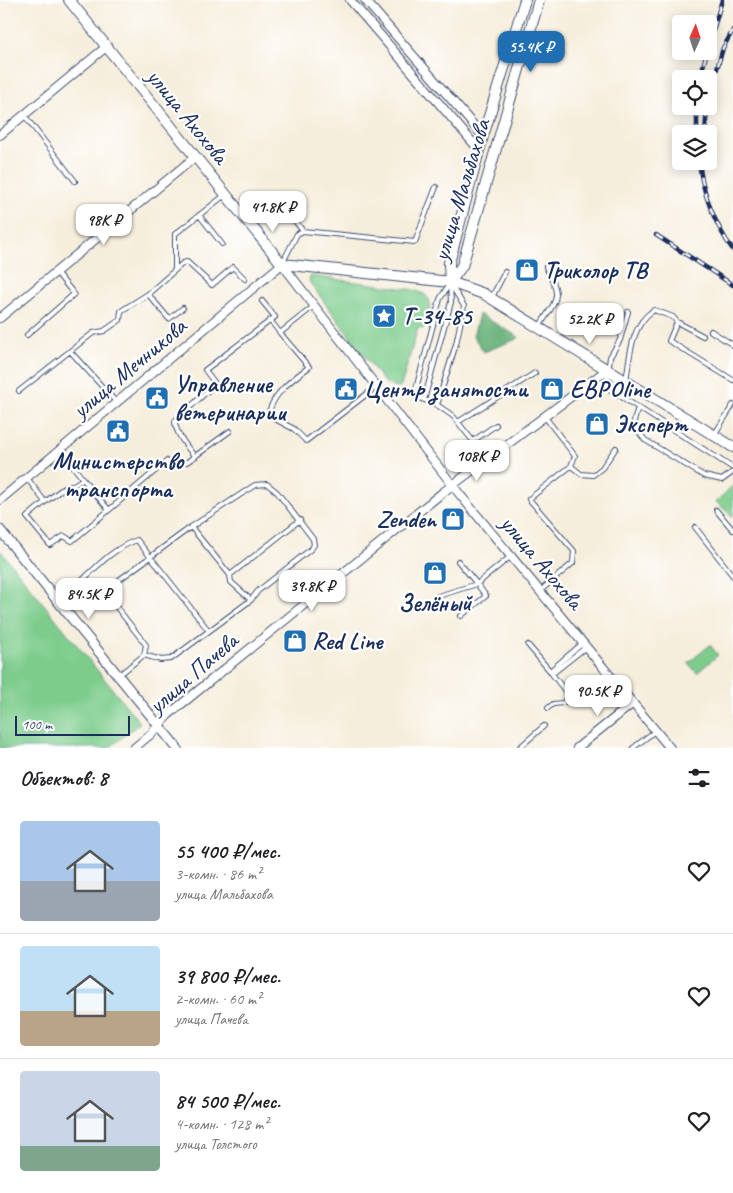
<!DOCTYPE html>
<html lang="ru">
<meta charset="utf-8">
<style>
:root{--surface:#fff;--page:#f2f2f2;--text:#202124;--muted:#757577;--line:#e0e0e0;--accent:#1f6fb2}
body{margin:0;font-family:Caveat,sans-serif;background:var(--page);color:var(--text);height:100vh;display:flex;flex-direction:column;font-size:19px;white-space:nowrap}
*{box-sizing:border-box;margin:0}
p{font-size:16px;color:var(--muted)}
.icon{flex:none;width:28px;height:28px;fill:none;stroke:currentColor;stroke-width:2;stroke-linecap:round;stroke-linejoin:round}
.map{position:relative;height:748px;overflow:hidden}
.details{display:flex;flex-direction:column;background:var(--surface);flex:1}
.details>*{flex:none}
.needle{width:32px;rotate:3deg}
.controls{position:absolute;left:672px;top:15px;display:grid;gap:10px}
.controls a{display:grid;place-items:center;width:45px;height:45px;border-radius:5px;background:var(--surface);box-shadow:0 2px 12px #0003;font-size:25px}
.scale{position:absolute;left:15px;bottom:12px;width:115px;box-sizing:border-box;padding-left:5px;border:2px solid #1b2f5e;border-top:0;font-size:14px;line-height:18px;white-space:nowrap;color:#1b2f5e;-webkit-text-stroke:4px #fff;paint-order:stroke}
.price{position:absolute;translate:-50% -42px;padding:0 11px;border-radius:10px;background:#fff;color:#222;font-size:16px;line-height:32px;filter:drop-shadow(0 1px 2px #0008)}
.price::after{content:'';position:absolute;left:50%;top:30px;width:15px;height:11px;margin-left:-8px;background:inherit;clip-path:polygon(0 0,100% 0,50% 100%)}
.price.current{background:var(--accent);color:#fff}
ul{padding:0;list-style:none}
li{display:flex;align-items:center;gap:15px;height:125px;padding:0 20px}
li+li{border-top:1px solid var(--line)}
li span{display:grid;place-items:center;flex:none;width:140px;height:100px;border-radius:5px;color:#555}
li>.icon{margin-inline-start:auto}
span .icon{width:60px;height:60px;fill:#fffc;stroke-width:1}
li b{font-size:21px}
h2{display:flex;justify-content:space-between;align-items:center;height:60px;padding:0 20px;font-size:21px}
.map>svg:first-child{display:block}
</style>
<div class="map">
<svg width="733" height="748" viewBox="0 0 733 748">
<rect width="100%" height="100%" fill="#fff"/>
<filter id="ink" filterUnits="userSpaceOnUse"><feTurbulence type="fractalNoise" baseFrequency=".02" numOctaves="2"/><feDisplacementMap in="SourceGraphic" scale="10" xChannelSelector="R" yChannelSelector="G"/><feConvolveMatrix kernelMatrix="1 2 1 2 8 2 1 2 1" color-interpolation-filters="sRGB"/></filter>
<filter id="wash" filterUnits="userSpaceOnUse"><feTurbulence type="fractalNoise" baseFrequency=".0096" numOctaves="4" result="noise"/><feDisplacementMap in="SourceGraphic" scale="20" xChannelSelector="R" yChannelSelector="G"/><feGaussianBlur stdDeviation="1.12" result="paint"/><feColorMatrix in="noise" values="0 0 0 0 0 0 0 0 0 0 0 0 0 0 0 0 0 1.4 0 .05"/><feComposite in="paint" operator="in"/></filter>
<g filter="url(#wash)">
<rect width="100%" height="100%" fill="#f6eedc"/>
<path fill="#7dcc8c" stroke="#4c7e75" d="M311,276l98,13c30,6 22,19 14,40l-5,-1 -17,58 -7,2 -11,-7 -73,-98 -1,-4z
M733,485v32l-17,-15z
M0,550l140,173 -31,25h-109z
M710,645l8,10 -21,18 -9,-10z"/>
<path fill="#66b078" stroke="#40706b" d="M479,314l40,23 -2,2 -33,13 -11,-16z"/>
</g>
<g filter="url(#ink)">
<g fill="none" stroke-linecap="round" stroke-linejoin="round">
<g stroke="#3c4c71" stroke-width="6">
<path id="service" d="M24,115l51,66
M281,204l22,27
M199,215l23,29
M283,262l14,-28 6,-3 112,11 21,-55
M175,269v-35l50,-39
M450,283l-10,16 -26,97 23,9 16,11 35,44
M148,294l35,-31 4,-1 25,23 21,-18 12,12
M492,297l13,-25
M628,312l-8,28 -10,17 -4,30 127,81
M270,320l10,13 34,-27
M677,322l-8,19 64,39
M539,327c18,-29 24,-28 7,-60
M711,331l22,14
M280,333l29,34c-16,12 -34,24 -40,45l6,7 19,10 12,12 70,-54
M27,335l47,-41 -18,-22
M70,351l47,52
M626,381c4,-25 5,-57 28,-71l19,7 4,5 26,14
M19,391l74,-58 11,-2 16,-11 1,-9 27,-17 21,25 14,-11
M424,400l27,-98 -1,-18
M437,405l19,-61 8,-38 -13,-21
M638,407l-5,18 12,15 59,36 18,4 11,-8
M545,417l30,39 -4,10
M458,422l77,-49
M714,435l19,-30
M473,441l23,-16
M60,450l23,29
M195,457c-7,-9 -20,-24 -20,-36l38,-35 1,-4 -9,-12 70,-53 -13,-16
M187,462l43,-31
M27,478l18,24 20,-15 7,-1 11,-7 26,31 -37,31 -8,-5 -14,9 -23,-28 18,-15
M109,510l58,-49
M716,510l17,20
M191,527l39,48 70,-55
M695,527l38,49
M458,561l19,23 34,-28
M230,575l1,7 20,18
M73,589c19,-17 39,-41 64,-49l72,91
M540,591l33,-28 1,-12 -45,-52 42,-33 10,8 12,1 9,-7 14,-20
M438,596l39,-12 9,12 -25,20
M528,645l22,26 33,-28
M118,676l26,-21 17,5 10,-1 80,-59 7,-9 53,-42 3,-4 -1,-6 -36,-47 -10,-8 -12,1 -64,42 -87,64 42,54 -2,10
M548,708l5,-4 10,-1 6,-7 -17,-22 34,-27
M519,748l25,-22
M633,748l22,-17"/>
</g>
<g stroke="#3c4c71" stroke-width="10">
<path id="minor" d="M350,0l130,151
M365,0l118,136
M0,135l106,-88
M0,318l195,-161
M0,500l282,-236 179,232 209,252
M134,748l17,-14 17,-19 274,-222 166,-124
M577,748l56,-45"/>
</g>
<g stroke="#3c4c71" stroke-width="11">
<path id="tertiary" d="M0,530l177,218"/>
</g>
<g stroke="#3c4c71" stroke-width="12">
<path id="secondary" d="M69,0l213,264 168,18 34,12 249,153
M450,282l12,-16 77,-266
M450,282l-1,-19 34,-127 42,-136"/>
</g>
<use href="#service" stroke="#fff" stroke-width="4"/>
<use href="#minor" stroke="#fff" stroke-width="8"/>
<use href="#tertiary" stroke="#fff" stroke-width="9"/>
<use href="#secondary" stroke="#fff" stroke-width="10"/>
<g stroke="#1b2f5e" stroke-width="4.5">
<path id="rail" d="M709,44l13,-44
M700,79l7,-28
M709,96l14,-48 10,-18
M697,134v-28
M705,134l2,-28
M699,161c3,31 16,64 34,89
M656,235l77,50"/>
</g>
<use href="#rail" stroke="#fff" stroke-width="2.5" stroke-dasharray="8" stroke-linecap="butt"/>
</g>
</g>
<defs>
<g id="shop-square" transform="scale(1.25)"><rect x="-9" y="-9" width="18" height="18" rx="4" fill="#1f6fb2" stroke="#fff"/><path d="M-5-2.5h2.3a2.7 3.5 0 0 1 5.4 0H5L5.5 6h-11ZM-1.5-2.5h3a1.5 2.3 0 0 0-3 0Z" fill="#fff"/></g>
<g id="sight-square" transform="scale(1.25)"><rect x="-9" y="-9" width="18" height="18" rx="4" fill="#1f6fb2" stroke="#fff"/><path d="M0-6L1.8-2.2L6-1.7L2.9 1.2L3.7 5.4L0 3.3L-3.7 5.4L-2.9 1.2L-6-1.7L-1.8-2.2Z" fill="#fff"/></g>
<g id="civic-square" transform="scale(1.25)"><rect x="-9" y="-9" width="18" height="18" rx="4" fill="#1f6fb2" stroke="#fff"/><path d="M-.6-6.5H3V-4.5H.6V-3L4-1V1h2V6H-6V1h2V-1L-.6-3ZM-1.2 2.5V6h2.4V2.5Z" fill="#fff"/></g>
</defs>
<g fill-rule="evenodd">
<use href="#shop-square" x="527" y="270"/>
<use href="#sight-square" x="384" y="316"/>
<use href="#civic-square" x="346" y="389"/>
<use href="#shop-square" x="552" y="389"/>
<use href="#civic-square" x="157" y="398"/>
<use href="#shop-square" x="597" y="424"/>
<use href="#civic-square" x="118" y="431"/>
<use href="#shop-square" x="453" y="519"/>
<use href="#shop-square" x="435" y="573"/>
<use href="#shop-square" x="295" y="641"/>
</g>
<g text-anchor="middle" stroke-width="4.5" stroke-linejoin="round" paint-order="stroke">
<g font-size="24" fill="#1b2f5e" stroke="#fff">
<text transform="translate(188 116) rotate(51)" y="8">улица Ахохова</text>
<text transform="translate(461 190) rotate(-73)" y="8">улица Мальбахова</text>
<text transform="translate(129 368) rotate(-40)" y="8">улица Мечникова</text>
<text transform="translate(542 562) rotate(50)" y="8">улица Ахохова</text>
<text transform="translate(193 673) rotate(-41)" y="8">улица Пачева</text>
</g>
<g font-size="24" font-weight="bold" fill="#1b2f5e" stroke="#fff" text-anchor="start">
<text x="544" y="278">Триколор ТВ</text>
<text x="402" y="324">Т-34-85</text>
<text x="174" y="392">Управление<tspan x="174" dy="28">ветеринарии</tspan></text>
<text x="364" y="397">Центр занятости</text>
<text x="570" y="397">ЕВРОline</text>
<text x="614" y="432">Эксперт</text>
<text x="118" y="469" text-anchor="middle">Министерство<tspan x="118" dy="28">транспорта</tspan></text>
<text x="436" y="527" text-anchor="end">Zenden</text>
<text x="435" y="611" text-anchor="middle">Зелёный</text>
<text x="312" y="649">Red Line</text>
</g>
</g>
</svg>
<div class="controls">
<a><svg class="needle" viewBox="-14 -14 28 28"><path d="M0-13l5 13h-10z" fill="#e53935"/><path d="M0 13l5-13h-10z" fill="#757577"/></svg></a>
<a><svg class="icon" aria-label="locate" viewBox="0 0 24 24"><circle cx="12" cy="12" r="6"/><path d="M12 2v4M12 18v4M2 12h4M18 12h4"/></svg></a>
<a><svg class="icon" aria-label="layers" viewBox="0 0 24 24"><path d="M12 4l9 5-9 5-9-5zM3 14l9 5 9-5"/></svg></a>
</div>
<div class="scale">100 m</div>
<b class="price current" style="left:531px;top:73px">55.4K ₽</b>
<b class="price" style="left:273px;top:233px">41.8K ₽</b>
<b class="price" style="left:104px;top:246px">98K ₽</b>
<b class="price" style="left:590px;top:345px">52.2K ₽</b>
<b class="price" style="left:477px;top:482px">108K ₽</b>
<b class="price" style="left:312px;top:612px">39.8K ₽</b>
<b class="price" style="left:89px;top:620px">84.5K ₽</b>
<b class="price" style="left:598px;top:717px">90.5K ₽</b>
</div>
<section class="details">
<h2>Объектов: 8<svg class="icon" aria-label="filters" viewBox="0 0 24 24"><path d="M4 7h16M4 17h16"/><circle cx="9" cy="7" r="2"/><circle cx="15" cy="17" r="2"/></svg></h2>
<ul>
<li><span style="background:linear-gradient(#a9c7e8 60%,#9aa5b1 0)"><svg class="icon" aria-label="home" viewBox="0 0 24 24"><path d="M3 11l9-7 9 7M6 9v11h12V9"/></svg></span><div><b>55 400 ₽/мес.</b><p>3-комн. · 86 m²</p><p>улица Мальбахова</p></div><svg class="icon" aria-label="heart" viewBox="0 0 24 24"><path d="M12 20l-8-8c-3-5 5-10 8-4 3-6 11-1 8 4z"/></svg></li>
<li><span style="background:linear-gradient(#bfe0f5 65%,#b9a48a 0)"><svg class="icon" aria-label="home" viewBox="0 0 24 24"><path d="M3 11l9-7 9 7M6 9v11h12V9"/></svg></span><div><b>39 800 ₽/мес.</b><p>2-комн. · 60 m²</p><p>улица Пачева</p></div><svg class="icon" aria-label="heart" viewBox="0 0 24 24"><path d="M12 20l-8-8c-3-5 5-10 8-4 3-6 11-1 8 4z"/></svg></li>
<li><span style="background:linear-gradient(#c9d6e8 75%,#7fa58c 0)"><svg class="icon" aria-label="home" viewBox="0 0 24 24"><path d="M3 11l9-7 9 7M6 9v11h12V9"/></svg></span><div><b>84 500 ₽/мес.</b><p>4-комн. · 128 m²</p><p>улица Толстого</p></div><svg class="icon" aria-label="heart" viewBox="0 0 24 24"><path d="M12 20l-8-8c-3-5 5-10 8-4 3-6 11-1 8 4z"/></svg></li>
</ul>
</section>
